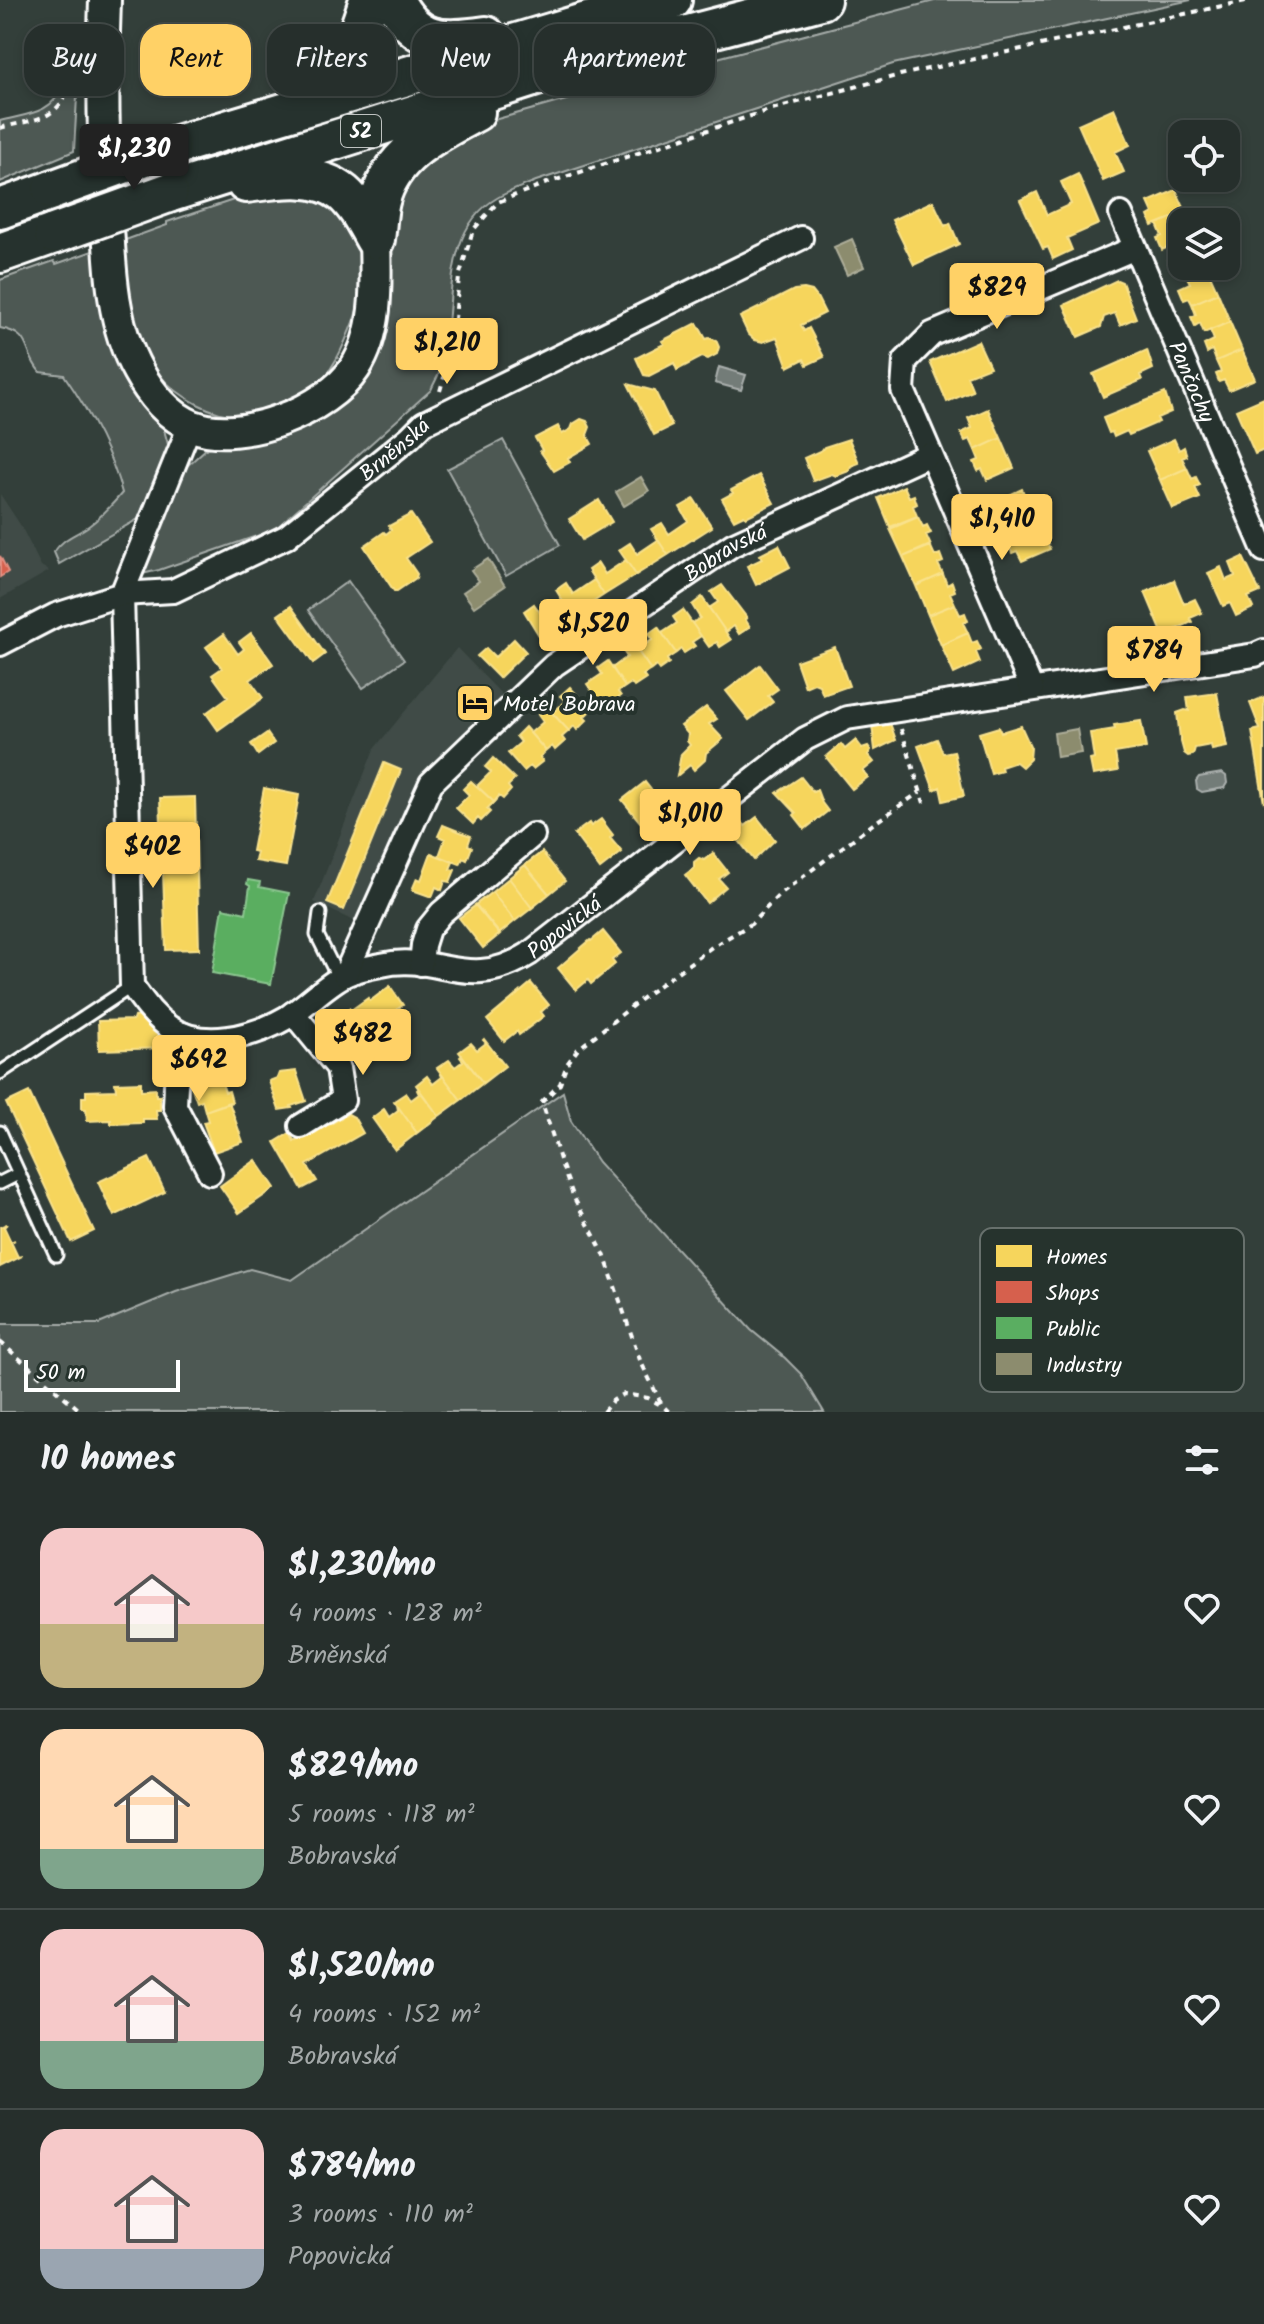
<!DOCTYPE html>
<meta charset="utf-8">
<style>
:root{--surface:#262f2c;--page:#323b38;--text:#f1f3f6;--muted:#a4a9a9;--line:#424a48;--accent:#ffd166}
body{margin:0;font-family:Kalam,sans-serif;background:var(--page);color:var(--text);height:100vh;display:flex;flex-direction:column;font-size:30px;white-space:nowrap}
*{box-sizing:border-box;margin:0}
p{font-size:26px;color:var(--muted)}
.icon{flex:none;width:44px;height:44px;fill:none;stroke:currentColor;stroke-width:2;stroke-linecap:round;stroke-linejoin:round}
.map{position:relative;height:1412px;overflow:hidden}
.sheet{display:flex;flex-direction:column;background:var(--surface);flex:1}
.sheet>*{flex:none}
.hud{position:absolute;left:24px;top:24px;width:800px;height:72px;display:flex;gap:16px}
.buttons{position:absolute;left:1168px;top:120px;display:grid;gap:16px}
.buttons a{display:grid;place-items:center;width:72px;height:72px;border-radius:16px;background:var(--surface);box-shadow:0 4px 12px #0003,0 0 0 2px var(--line);font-size:40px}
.scale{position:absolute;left:24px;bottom:20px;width:156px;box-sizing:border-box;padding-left:8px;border:4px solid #fff;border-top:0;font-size:22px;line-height:28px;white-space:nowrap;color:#fff;-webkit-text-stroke:6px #26332d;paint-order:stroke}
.price{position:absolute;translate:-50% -68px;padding:0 18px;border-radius:8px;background:var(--accent);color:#111;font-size:26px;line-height:52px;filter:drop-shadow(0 2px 4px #0008)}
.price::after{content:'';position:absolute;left:50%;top:48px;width:24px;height:18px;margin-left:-12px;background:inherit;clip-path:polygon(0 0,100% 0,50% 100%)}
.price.current{background:#222;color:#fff}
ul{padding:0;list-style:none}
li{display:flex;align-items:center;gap:24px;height:200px;padding:0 40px}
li+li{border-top:2px solid var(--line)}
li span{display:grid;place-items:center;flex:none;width:224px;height:160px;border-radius:24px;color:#555}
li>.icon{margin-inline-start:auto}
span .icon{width:96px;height:96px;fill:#fffc;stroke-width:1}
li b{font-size:34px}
h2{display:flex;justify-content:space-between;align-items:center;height:96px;padding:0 40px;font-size:34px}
.chip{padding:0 28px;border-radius:24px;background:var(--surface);box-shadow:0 4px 12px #0003,0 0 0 2px var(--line);font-size:28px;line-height:72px}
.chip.current{background:var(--accent);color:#111}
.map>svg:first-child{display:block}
</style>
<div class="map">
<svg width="1264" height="1412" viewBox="0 0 1264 1412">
<rect width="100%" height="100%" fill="#333f3a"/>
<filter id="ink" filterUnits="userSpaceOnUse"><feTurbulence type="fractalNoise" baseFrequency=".0125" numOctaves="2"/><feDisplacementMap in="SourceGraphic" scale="16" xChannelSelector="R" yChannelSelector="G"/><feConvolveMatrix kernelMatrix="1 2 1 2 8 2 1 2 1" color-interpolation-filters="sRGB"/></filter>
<g filter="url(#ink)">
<path fill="#404c47" d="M0,494l21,32 20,40 8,5 -49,28z
M457,648l48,50 -27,25 -48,49 -70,152 -46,-22 60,-153z"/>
<path fill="#4d5853" stroke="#a6aca9" stroke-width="2" d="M938,0h253l-298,64 -357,117c-12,5 -27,10 -39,17 -59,34 -40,115 -56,170 -2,7 -7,15 -10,22l-157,140 -115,40 -17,4 22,-58 23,-50 20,-18 125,-43 58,-154 13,-75 73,-51 245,-68z
M78,79l-4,72 -74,31v-61c27,-7 54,-7 63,-37z
M276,186l47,5c9,12 36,42 40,54 5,18 -2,54 -8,72 -10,26 -23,60 -48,77 -11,7 -49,21 -63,22 -28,2 -68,-20 -85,-42 -29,-39 -36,-85 -39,-132l47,-17v-3z
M101,248l59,167 9,33 -31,71 -79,45 -5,-12c10,-15 21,-16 36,-27 12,-9 22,-20 32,-32 -11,-42 -34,-83 -58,-118l-24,-3c-18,-21 -7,-38 -40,-44v-48l54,-19 2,3z
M503,440l57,105 -54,31 -59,-107z
M348,581l56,79 -41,28 -55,-78z
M563,1092l8,29 27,41 153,168 34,28 16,16 23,38h-824v-88h99l77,-32 74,-23 42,11z"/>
<path fill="#737b78" stroke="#abb0ae" stroke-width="2" d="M719,367l27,8 -5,15 -26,-7z
M1222,773l4,3 1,7 -3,5 -22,4 -5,-3 -1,-8 3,-4z"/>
<path fill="#f6d55c" stroke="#f9e28d" stroke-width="2" d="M1114,108l16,37 -15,7 9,20 -21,9 -25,-57z
M1078,174l21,50 -32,14 5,12 -19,9 -5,-12 -5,2 -23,-49 17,-8 10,23 24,-11 -10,-22z
M1176,190l10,22 -34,14 -4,-10 5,-3 -5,-11z
M933,201l12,25 5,-3 9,21 -45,21 -22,-45z
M1186,212l4,10h-8v19l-20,9 -5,-12 5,-2 -5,-12z
M1182,241v24l-1,-2 -10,5 -4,-8 5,-2 -5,-11z
M1182,266h20l-17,7z
M1202,266h4l12,27 -26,11 -3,-6 -5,2 -5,-12 11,-5 -5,-10z
M1117,280l5,2 14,36 -16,7 -5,-12 -11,4 -3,10 -23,10 -14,-32z
M804,289l8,2 5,6 8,16 -24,12 3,6 5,-3 15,29 -17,8 -3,-6 -16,8 -11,-30 -14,5 -8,-2 -7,-6 -8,-17 54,-27z
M1218,293l12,29 -26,11 -4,-10 -5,3 -4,-9 5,-2 -4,-11z
M1230,322l12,28 -26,11 -4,-11 -5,3 -3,-8 10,-5 -4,-10z
M697,323l9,16 3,-1 7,2 3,7 -2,7 -9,5 -6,-2 -25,13 -3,-7 -25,13 -5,-1 -8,-17 28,-14 -2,-3z
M978,341l12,26 -23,9 6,15 -26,11 -17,-40z
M1147,350l6,19 -13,6 2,5 -39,17 -10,-23z
M1242,350l13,29 -26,11 -5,-10 -5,2 -3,-8 5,-2 -5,-11z
M628,384l27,7 17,35 -18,9z
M1165,393l6,19 -14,6 2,4 -30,13 -2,-4 -13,6 -2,-5 -3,1 -6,-15z
M1264,398v52l-9,4 -19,-44z
M988,409l13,29 -26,12 -5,-11 -5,2 -4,-8 11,-5 -4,-10z
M581,419l6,2 3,6 -3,8 5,9 -24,14 2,4 -16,9 -14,-20 2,-1 -7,-12 23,-12 4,8 9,-5 2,-5z
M1001,438l13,30 -27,12 -5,-11 -4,2 -4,-9 5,-2 -4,-10z
M849,439l10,24 -8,3 -2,5 -13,5 -4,-2 -19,7 -9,-23 18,-8 2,-3z
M1174,439l5,11 5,-3 3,9 -5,2 5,10 -27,12 -13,-29z
M1187,468l5,11 4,-2 4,8 -5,2 5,11 -27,11 -13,-29z
M759,475l15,28 -28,14 -2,-2 -10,5 -12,-21 11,-6 -2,-3z
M904,486l5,11 5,-2 3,9 -4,2 4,10 -27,11 -12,-29z
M1022,489l13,30 -27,11 -4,-10 -5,2 -3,-8 4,-3 -4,-10z
M694,499l18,28 -44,28 -17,-26 11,-6 7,11 19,-13 -8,-14z
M599,500l13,22 -30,18 -13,-21z
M411,514l19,28 -24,16 11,16 -1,4 -19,13h-3l-30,-45 20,-14 2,2 5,-4 -2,-4z
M918,517l5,10 4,-2 4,8 -5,2 5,11 -28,11 -13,-28z
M1036,518l14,31 -28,12 -5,-10 -5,2 -4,-9 5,-2 -5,-12z
M658,540l10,15 -32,20 -17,-25 11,-7 7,11z
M779,545l11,22 -34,18 -9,-19 15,-7 -2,-4z
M930,545l5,11 5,-2 3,8 -5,2 5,10 -27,12 -13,-29z
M1243,557l17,35 -12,5 5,11 -17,8 -6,-13 -7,3 -15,-33 13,-6 5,13 9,-4 -5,-13z
M626,560l10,15 -32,20 -16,-25 10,-7 7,11z
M943,574l4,11 5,-3 3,9 -5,2 5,11 -27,11 -12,-29z
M594,580l10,15 -32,21 -16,-26 10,-7 7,11z
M1174,580l10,24 11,-5 7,14 -12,5 2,4 -29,13 -18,-43z
M722,585l25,33 -2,1 5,8 -11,7 -5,-8 -8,6 -17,-24 9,-6 -7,-10z
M702,597l29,43 -11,7 -3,-5 -8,5 -17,-24 8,-5 -8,-13z
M562,601l10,15 -32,21 -16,-26 10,-7 7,10z
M955,604l5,11 5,-2 3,8 -5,2 5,10 -27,12 -13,-30z
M291,606l34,48 -12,9 -35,-48z
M683,610l18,26 -9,6 3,4 -11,7 -3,-4 -5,4 -14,-20 15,-10 -4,-6z
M658,627l18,26 -9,6 2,4 -10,7 -3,-4 -5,4 -14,-20 15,-10 -4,-6z
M251,633l22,31 -23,16 13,18 -45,32 -12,-17 22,-16 -16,-22 10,-7 -16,-21 18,-13 14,20 6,-5 -5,-7z
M968,633l4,10 5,-2 4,8 -5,3 4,10 -26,12 -13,-29z
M514,639l12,13 -27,26 -22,-22 9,-8 9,9z
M633,644l18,26 -8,5 3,4 -12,8 -3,-4 -6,4 -13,-19 15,-11 -4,-6z
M835,647l14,39 -26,9 -4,-10 -5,-2 -9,4 -9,-26z
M608,661l17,26 -7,5 3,4 -11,8 -3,-4 -6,4 -14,-20 15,-10 -4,-6z
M760,665l18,24 -10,7 5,6 -24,18 -23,-29z
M570,687l21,23 -7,7 3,3 -10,10 -3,-4 -5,5 -17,-18 14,-12 -6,-5z
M1217,693l10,54 -15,3 -1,-5 -16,3 -2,7 -5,1 -4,-3 -4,-15 -3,-25 8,-3 4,1 -2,-14z
M1264,697v106l-12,-72 8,-2 -10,-26z
M547,707l22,24 -7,6 3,4 -10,9 -3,-4 -6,5 -16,-18 13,-11 -5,-7z
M706,707l11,12 -8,5 14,15 -17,14 -1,7 -11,10 -4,-5 -13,11 4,-22 9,-9 -3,-4 1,-7 -7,-8z
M1141,721l5,27 -31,5 3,18 -25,4 -3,-15 4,-1 -4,-26 25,-4 -1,-4z
M890,723l6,17 -21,10 -3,-25z
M1021,726l10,22 -1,11 -8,8 -6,-5 -15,5 1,4 -11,3 -12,-41 20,-6 2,5z
M525,727l21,24 -6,6 3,4 -10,8 -3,-3 -6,5 -16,-18 13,-11 -5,-6z
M267,733l7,10 -16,12 -7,-11z
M937,739l6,14 11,-2 10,45 -21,5 -3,-14 -6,3 -16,-44z
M856,740l6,8 6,-2 3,4 -3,5 6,7 -11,9 5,6 -16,12 -26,-32 15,-13 4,5z
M493,758l22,21 -7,7 3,4 -8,9 -4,-3 -5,6 -17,-16 14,-14 -6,-5z
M384,763l17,7 -57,140 -17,-7z
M801,777l12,15 4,-2 5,13 6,8 -23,18 -11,-14 2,-2 -19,-20z
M471,781l23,21 -7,7 3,3 -9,9 -3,-3 -5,6 -17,-16 13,-13 -6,-6z
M645,782l27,34 -17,13 -9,-11 -6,4 -18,-22z
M264,788l35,7 -13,71 -31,-5 2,-9 -5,-1z
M195,797l4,152 -33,1 -6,-152z
M757,817l18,23 -21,20 -22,-28 11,-9 2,3z
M601,819l12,16 -3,3 12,14 -22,17 -26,-35 15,-11 2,3z
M443,825l28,11 -3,9 4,2 -5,13 -4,-2 -3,6 -21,-8 6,-17 -7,-3z
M542,852l23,29 -16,13 -24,-29z
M431,853l22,9 -3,7 5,1 -5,12 -5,-1 -3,9 -6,-3 -4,10 -20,-7 5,-12 4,2z
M713,853l15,19 -9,7 7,8 -19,16 -22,-28 9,-7v-6l5,-4 5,2z
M525,865l24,29 -17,14 -23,-30z
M509,878l23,30 -17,13 -23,-29z
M492,892l23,29 -16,13 -24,-29z
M476,905l24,29 -17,14 -24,-30z
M603,931l18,22 -9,7 3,4 -24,20 -3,-4 -12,10 -18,-22 32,-28 1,1z
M531,983l18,22 -8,7 3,4 -25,19 -2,-4 -13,10 -17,-21z
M390,986l13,19 -20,14 2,3 -13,9 7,9 -24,17 -23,-33 10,-8 -1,-2 8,-6 2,2 17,-12 2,3z
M144,1016v4l22,18v10l-67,2 -1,-29 35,-1 1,-3z
M484,1039l21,27 -22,17 -24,-31 12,-9 6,7 9,-7 -3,-3z
M190,1047h19l-1,12h-20z
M462,1055l21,28 -22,17 -24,-32 12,-8 6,7 8,-6 -3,-4z
M296,1071l10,30 -15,5 1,2 -13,2 -10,-29 8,-3 2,-5z
M440,1072l21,28 -22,16 -23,-31 11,-9 6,8 9,-7z
M219,1074l6,18 4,-1 3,11 -27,9 -3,-11 -5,2 -7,-19z
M141,1082v8l15,-1v7h4v14h-4l1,9h-14v4l-32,1v-4l-24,1 -1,-12h-4v-12h4v-6l30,-1 -1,-7z
M418,1089l21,27 -22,17 -23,-32 12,-8 5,7 8,-6 -2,-4z
M29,1092l65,139 -23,11 -65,-139z
M229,1102l14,40 -29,10 -11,-30 5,-1 -3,-10z
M397,1105l20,28 -22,17 -23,-32 12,-9 5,8 9,-7z
M348,1114l6,3 9,16 -56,32 10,16 -15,8 -27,-47 15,-9 4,8 29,-17 6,1z
M149,1158l16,34 -51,24 -16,-34z
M256,1160l19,28 -36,25 -19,-27z
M7,1224l-3,3 7,15 4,-2 -4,2 7,15 4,-1 -22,11v-40z"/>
<path fill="#d6604d" stroke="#e29082" stroke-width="2" d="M0,556l8,16 -8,5z"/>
<path fill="#5aae61" stroke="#8cc690" stroke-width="2" d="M248,880l12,2 -1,5 30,6 -18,91 -59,-11 11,-65 23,5 4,-27 -3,-2z"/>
<path fill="#8c8c6e" stroke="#aeae9a" stroke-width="2" d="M852,239l12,28 -17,8 -13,-28z
M641,477l8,14 -25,15 -8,-14z
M488,559l17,27 -31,21 -11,-15 16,-11 -8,-11z
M1077,729l4,24 -24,4 -3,-24z"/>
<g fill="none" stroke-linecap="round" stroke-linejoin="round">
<g stroke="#fff" stroke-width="17">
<path id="lane" d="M320,913l-3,22 22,44
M0,1073l132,-87
M0,1132l56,123
M0,1183l18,-9"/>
</g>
<g stroke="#fff" stroke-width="28">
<g id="street">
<path id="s1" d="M1121,214l143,336"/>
<path id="s2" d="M190,425l-68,169 10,392c11,15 21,30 37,41 33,23 84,10 117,-9 20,-12 39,-33 59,-43 10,-5 25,-8 36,-10 58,-13 86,28 148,-11l276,-215 42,-21 408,-63 9,-4"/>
<path id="s3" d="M0,644l56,-29 66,-21 51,-3 113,-54 124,-100 14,-14 377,-185"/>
<path d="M1032,689l-129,-299 2,-29 27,-27 203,-86"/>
<path d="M421,964l2,-19 5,-16 13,-16 92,-78"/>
<path id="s4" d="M345,975l86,-192 123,-118 178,-120 198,-91"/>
<path d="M293,1013l45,55 5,32 -42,26"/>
<path d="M182,1034l-6,51 -1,21 35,67"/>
</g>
</g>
<g stroke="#fff" stroke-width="36">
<path id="secondary" d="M105,0c-3,69 -2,137 2,206 3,55 3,115 31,165 12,22 31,46 55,55 47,19 135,-16 162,-58 24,-37 21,-86 20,-129"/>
</g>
<g stroke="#fff" stroke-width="44">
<path id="highway" d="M394,0c23,44 47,42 92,36
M299,99c47,-33 53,-45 70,-99
M170,147l414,-124 88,-23
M246,183c31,-4 70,-12 97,10 14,12 23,30 32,46
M168,193l387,-123 266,-70
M0,209l52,-19
M375,239c2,-13 2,-26 5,-38 11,-47 56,-68 95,-89
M0,253l54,-19"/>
</g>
<path stroke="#fff" stroke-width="4" stroke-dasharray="6 6" stroke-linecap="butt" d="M0,128c14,-4 37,-7 49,-14 21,-12 23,-42 27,-63
M440,391l12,-41 7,-73 14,-47 25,-28 46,-18 228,-75 128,-34 350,-75
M901,729l23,74
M0,1342l82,70
M603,1412l9,-11 12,-7 24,4 11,6
M669,1412l-7,-7 -22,-45 -36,-106 -30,-56 -13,-35 -19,-61 18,-18 7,-20 11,-15 72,-57 62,-45 39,-23 29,-30 93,-70 47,-32"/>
<use href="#lane" stroke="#26332d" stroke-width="11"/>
<use href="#street" stroke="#26332d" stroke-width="22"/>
<use href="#secondary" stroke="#26332d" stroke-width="30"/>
<use href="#highway" stroke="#26332d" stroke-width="38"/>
<g stroke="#fff" stroke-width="44" stroke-linecap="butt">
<path id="highway-bridge" d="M52,190l118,-43
M54,234l114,-41"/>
</g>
<use href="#highway-bridge" stroke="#26332d" stroke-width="38"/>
</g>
</g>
<defs>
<g id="hotel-square" transform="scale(2)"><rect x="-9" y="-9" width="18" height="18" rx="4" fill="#ffd166" stroke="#26332d"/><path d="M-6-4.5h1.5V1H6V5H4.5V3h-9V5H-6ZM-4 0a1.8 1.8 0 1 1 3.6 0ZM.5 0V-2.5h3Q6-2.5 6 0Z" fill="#111"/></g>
</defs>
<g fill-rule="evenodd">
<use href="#hotel-square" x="475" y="703"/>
</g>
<g text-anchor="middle" stroke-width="8" stroke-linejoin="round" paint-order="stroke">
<rect fill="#26332d" stroke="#bec2c0" stroke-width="2" x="341" y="115" width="40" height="32" rx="6"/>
<g font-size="20" font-weight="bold" fill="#fff">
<text x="361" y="138">52</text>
</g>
<g font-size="22" fill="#fff" stroke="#26332d">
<text dy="8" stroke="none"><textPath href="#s1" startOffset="182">Pančochy</textPath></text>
<text dy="8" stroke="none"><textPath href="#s3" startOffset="448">Brněnská</textPath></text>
<text dy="8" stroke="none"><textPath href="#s4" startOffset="586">Bobravská</textPath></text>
<text dy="8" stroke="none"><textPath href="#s2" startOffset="1060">Popovická</textPath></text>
</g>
<g font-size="22" fill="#fff" stroke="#26332d" text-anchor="start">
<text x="503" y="711">Motel Bobrava</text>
</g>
</g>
<rect x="980" y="1228" width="264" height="164" rx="12" fill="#26332d" stroke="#67706c" stroke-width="2"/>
<rect x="996" y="1245" width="36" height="22" fill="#f6d55c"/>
<rect x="996" y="1281" width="36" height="22" fill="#d6604d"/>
<rect x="996" y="1317" width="36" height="22" fill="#5aae61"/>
<rect x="996" y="1353" width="36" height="22" fill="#8c8c6e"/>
<g font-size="22" fill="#fff">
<text x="1046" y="1264">Homes</text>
<text x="1046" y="1300">Shops</text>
<text x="1046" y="1336">Public</text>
<text x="1046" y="1372">Industry</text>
</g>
</svg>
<div class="buttons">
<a><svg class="icon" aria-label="locate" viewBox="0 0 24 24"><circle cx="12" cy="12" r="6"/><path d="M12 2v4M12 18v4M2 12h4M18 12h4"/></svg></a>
<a><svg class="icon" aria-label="layers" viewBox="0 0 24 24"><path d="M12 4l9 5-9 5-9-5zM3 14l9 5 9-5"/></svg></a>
</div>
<div class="scale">50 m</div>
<b class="price current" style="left:134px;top:192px">$1,230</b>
<b class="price" style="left:997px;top:331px">$829</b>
<b class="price" style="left:447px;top:386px">$1,210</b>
<b class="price" style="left:1002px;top:562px">$1,410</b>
<b class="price" style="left:593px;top:667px">$1,520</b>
<b class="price" style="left:1154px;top:694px">$784</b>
<b class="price" style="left:690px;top:857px">$1,010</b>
<b class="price" style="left:153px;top:890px">$402</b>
<b class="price" style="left:363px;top:1077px">$482</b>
<b class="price" style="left:199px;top:1103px">$692</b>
<div class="hud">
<a class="chip">Buy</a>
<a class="chip current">Rent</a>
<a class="chip">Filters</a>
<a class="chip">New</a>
<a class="chip">Apartment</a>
</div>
</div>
<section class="sheet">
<h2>10 homes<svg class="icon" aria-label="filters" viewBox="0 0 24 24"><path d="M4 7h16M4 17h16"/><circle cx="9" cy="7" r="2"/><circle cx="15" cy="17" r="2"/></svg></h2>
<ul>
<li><span style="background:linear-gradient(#f6c9c9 60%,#c2b280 0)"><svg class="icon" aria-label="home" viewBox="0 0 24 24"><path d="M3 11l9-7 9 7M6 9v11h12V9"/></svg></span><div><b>$1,230/mo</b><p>4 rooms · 128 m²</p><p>Brněnská</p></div><svg class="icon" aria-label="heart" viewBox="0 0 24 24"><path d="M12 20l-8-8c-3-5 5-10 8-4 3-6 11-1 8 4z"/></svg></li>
<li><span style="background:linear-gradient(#ffd9b3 75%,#7fa58c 0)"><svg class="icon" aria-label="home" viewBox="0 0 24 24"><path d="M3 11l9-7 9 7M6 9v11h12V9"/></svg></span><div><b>$829/mo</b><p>5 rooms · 118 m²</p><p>Bobravská</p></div><svg class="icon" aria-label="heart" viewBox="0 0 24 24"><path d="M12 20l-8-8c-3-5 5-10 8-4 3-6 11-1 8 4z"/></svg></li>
<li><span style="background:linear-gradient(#f6c9c9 70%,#7fa58c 0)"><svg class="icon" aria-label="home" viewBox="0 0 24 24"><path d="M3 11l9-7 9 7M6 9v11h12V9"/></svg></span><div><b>$1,520/mo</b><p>4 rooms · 152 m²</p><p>Bobravská</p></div><svg class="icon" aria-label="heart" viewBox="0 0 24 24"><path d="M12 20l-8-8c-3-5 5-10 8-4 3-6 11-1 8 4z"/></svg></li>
<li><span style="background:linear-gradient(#f6c9c9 75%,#9aa5b1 0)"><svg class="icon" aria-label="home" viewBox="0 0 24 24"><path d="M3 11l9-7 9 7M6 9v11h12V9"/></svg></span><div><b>$784/mo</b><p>3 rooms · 110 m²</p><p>Popovická</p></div><svg class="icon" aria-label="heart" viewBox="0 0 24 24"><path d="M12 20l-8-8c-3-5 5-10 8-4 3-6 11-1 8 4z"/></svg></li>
</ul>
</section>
